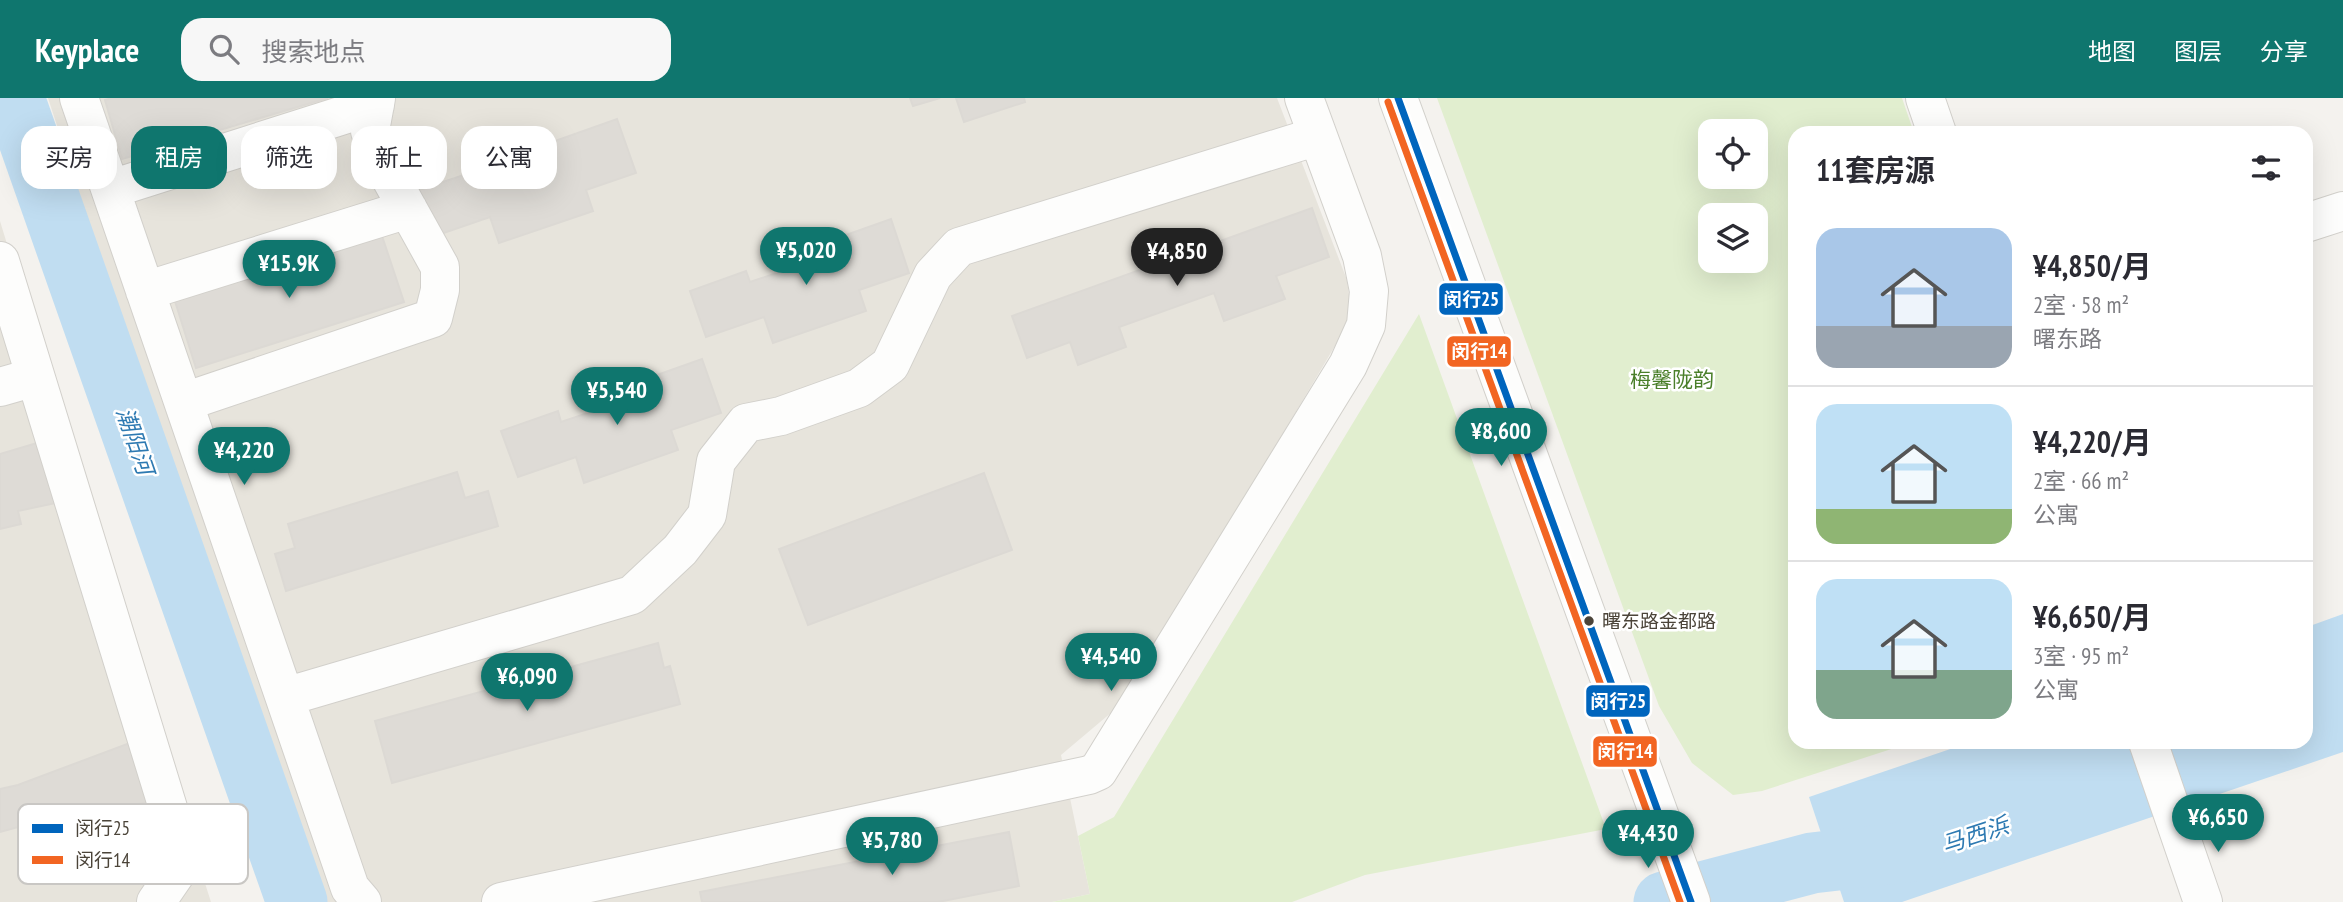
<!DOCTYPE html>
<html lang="zh">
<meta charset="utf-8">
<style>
:root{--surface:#fff;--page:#f7f7f7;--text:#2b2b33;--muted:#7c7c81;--line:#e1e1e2;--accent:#0f766e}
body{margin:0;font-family:"PT Sans Narrow","Noto Sans SC",sans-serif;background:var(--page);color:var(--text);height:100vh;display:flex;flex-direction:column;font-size:26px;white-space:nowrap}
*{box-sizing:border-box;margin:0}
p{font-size:23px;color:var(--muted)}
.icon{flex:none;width:38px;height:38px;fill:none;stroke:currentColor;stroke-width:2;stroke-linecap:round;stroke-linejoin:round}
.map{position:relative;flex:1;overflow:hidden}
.panel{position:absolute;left:1788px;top:28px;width:525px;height:623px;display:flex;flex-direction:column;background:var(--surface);border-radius:21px;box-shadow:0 7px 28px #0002}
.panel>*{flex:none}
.top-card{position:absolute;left:21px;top:28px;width:665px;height:63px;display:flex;gap:14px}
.controls{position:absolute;left:1698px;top:21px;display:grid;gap:14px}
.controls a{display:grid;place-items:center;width:70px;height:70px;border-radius:14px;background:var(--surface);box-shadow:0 7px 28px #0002;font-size:35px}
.price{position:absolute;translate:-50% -60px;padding:0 16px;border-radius:24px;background:var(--accent);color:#fff;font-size:23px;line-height:46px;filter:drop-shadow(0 2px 4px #0008)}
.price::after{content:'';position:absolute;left:50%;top:42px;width:21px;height:16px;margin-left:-10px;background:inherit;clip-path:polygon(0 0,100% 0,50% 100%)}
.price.on{background:#222;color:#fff}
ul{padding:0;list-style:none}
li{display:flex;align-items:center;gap:21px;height:175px;padding:0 28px}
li+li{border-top:2px solid var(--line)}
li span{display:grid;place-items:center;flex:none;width:196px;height:140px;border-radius:21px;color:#555}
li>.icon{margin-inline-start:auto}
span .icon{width:84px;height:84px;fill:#fffc;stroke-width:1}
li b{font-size:30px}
h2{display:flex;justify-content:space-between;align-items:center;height:84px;padding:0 28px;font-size:30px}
.chip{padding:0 24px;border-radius:21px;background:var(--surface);box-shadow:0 7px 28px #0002;font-size:24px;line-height:63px}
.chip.on{background:var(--accent);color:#fff}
header{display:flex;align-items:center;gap:42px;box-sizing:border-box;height:98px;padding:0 35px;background:var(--accent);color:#fff}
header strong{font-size:33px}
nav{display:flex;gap:38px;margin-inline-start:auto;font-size:24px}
.search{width:490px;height:63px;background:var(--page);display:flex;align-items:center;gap:18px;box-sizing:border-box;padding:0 24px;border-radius:21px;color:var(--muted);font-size:26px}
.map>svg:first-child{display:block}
</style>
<header>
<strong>Keyplace</strong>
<div class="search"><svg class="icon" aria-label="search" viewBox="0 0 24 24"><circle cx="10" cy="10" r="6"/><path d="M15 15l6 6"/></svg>搜索地点</div>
<nav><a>地图</a><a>图层</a><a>分享</a></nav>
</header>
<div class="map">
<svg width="2343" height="804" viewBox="0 0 2343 804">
<rect width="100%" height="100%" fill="#f4f2ee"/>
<path fill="#e7e4dc" d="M48,0h1229l70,182 5,37 -227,384 -64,54 29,139 -38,8h-740z
M0,123l138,453 73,228h-211z"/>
<path fill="#e1eecf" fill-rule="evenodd" d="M1437,0h465l12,35h-118v609h117l-151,49 -29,4 -41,-32 -33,-57zM1710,33h45v46h-45zM1710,117h45v46h-45z
M1419,216l187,515 -241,46 -73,27h-240l38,-8 -12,-58 36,-19z"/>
<path fill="#c0ddf1" d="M2343,516v138l-441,150h-58l-35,-105 162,-55h335l1,-115z"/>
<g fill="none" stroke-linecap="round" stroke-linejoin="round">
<path stroke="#c0ddf1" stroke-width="61" d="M14,0l283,804
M1664,804l148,-39 104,-12"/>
</g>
<path fill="#dedbd6" stroke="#dcd9d4" stroke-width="2" d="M112,0h216l-206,61 -17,-59z
M910,0h30l-27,8z
M956,0h68l1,4 -61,20z
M617,21l19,54 -50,17 7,21 -94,32 -9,-26 -58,20 -16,-46 57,-19 4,11 76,-27 -4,-13z
M1312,110l17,49 -53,19 9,23 -61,22 -10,-28 -95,34 7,20 -48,18 -8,-23 -43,16 -15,-42z
M891,121l18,54 -50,17 7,21 -93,32 -9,-26 -58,20 -16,-46 56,-20 4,11 77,-26 -4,-13z
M381,135l23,69 -208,66 -22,-70z
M702,261l19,54 -50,17 7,20 -94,33 -8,-26 -58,20 -17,-46 57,-20 3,11 78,-26 -5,-13z
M47,342l18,61 -47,10 3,13 -21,5v-75z
M457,374l8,26 23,-7 10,35 -212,65 -11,-37 20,-6 -7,-24z
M984,375l28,77 -204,75 -29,-76z
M658,545l6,25 6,-2 10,38 -288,79 -17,-62z
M143,640l14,62 -42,9 2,10 -37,13 -5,-13 -17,6 -3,-8 -55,15v-43l18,-4z
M1009,734l10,54 -81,16h-236l-2,-10z"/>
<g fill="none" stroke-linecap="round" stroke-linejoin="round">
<g stroke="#d2d0cb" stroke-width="40">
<path id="minor" d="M79,0l271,790 12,14
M1398,0l293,804
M1925,0l12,35
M111,91l264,-84
M2306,125l37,-12
M0,163l180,586 -4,26 -20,29
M145,193l263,-82
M0,289l35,-10
M184,304l249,-84 7,-28v-23l-61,-110 -9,-26 6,-33
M285,599l347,-102 48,-45 27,-35 9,-54 30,-38 35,-7 78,-28 31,-23 43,-90 26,-28 359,-111
M2148,644l55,160
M501,804l588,-127 9,-4 250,-406 18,-40 3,-34 -7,-35 -58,-158"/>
</g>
<use href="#minor" stroke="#fdfdfc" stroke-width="38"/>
<g stroke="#fff" stroke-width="12">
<path id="bus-1" d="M1398,0l293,804"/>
</g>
<g stroke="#fff" stroke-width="12">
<path id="bus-2" d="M1388,4l292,800"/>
</g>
<use href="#bus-1" stroke="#0065bd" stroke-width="7"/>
<use href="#bus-2" stroke="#f26522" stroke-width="7"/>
</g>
<circle fill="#4b4439" stroke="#fff" stroke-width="2.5" cx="1589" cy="523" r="6"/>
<g text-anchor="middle" stroke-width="5" stroke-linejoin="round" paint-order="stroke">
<g font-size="19" fill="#4b4439" stroke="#fff" text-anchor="start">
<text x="1602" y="530">曙东路金都路</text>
</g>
<g font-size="21" fill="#4a7f2a" stroke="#fff">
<text x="1672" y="289">梅馨陇韵</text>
</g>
<g font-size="23" font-style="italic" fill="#2e7ab2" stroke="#fff">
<text transform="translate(135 343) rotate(71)" y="8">潮阳河</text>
<text transform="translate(1975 737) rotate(-18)" y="8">马西浜</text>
</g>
</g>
<rect x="18" y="706" width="230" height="80" rx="10" fill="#fff" stroke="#c9c7c4" stroke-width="2"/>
<rect x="32" y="726" width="31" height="9" fill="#0065bd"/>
<rect x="32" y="758" width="31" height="8" fill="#f26522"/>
<g font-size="19" fill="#4b4439">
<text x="75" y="737">闵行25</text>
<text x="75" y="769">闵行14</text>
</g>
<g stroke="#fff" stroke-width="2.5">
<rect x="1438" y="184" width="66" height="34" rx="7" fill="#0065bd"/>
<rect x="1446" y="237" width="66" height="33" rx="7" fill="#f26522"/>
<rect x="1585" y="586" width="66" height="34" rx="7" fill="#0065bd"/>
<rect x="1592" y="637" width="66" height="33" rx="7" fill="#f26522"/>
</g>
<g font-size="19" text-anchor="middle" font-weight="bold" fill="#fff">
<text x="1471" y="208">闵行25</text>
<text x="1479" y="260">闵行14</text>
<text x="1618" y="610">闵行25</text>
<text x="1625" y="660">闵行14</text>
</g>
</svg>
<div class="controls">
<a><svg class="icon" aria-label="locate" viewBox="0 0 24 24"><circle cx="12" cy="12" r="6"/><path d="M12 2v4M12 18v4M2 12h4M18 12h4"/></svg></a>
<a><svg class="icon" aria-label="layers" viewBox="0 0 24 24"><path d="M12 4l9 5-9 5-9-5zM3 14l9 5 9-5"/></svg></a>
</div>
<b class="price" style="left:806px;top:189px">¥5,020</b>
<b class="price on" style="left:1177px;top:190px">¥4,850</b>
<b class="price" style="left:289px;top:202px">¥15.9K</b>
<b class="price" style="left:617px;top:329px">¥5,540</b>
<b class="price" style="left:1501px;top:370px">¥8,600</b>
<b class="price" style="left:244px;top:389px">¥4,220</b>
<b class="price" style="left:1111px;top:595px">¥4,540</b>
<b class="price" style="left:527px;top:615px">¥6,090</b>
<b class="price" style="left:2218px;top:756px">¥6,650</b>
<b class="price" style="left:1648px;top:772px">¥4,430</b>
<b class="price" style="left:892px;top:779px">¥5,780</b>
<div class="top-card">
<a class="chip">买房</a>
<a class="chip on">租房</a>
<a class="chip">筛选</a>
<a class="chip">新上</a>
<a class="chip">公寓</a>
</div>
<section class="panel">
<h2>11套房源<svg class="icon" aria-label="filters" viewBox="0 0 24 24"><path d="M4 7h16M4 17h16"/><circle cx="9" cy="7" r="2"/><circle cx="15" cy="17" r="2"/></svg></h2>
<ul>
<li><span style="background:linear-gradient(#a9c7e8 70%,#9aa5b1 0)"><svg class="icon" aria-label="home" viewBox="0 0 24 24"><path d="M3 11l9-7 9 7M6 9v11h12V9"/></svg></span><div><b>¥4,850/月</b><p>2室 · 58 m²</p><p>曙东路</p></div></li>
<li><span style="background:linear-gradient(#bfe0f5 75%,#8fb573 0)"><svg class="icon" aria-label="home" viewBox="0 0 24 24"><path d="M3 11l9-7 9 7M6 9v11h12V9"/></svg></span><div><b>¥4,220/月</b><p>2室 · 66 m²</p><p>公寓</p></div></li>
<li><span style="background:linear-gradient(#bfe0f5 65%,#7fa58c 0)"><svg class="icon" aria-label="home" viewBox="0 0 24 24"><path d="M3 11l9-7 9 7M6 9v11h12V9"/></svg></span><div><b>¥6,650/月</b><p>3室 · 95 m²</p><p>公寓</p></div></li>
</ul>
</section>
</div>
